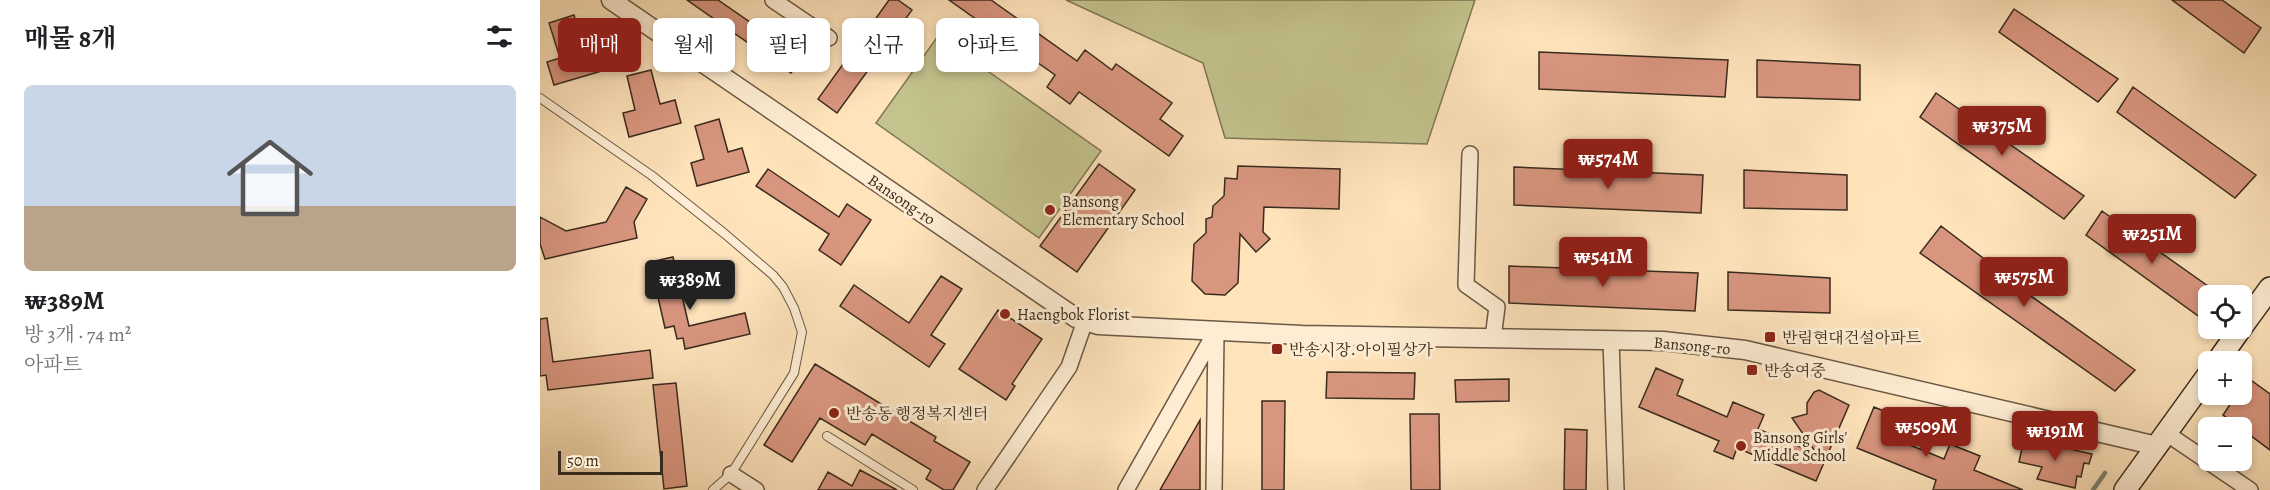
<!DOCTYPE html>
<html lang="ko">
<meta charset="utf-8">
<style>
:root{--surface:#fff;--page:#f6f6f6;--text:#202124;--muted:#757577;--accent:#8f2418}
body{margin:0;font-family:Alegreya,"Noto Serif KR",serif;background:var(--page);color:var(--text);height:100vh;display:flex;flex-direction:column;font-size:22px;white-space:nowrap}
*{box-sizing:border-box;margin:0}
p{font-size:20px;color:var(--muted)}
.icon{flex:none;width:33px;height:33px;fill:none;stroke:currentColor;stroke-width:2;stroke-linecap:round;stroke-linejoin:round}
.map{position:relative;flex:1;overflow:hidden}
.sheet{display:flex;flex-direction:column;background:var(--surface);width:540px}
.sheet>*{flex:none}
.hud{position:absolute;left:18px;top:18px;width:570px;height:54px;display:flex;gap:12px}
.controls{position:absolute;left:1658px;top:285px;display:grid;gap:12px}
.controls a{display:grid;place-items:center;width:54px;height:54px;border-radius:9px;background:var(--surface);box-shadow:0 3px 9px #0003;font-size:30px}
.scale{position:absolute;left:18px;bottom:15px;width:105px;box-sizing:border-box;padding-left:6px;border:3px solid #392b1e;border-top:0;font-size:16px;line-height:21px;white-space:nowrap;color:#392b1e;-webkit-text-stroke:4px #feedd3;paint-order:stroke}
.price{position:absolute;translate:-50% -51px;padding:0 14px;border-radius:6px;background:var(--accent);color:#fff;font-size:20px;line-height:39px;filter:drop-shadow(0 2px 3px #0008)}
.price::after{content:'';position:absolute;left:50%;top:36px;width:18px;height:14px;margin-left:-9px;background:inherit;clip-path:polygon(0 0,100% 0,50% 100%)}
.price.current{background:#222;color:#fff}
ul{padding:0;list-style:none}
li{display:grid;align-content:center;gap:12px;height:318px;padding:0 24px}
li span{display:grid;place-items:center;height:186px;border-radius:9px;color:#555}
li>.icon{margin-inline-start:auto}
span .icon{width:108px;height:108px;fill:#fffc;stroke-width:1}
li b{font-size:26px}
h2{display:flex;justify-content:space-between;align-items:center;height:72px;padding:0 24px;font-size:26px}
.chip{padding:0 21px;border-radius:9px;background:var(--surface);box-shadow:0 3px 9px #0003;font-size:21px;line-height:54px}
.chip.current{background:var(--accent);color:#fff}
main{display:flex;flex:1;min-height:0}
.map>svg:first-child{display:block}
</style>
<main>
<section class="sheet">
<h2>매물 8개<svg class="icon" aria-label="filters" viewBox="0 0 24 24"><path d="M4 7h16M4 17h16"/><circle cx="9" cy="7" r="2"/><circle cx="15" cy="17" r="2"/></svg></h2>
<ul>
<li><span style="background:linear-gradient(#c9d6e8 65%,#b9a48a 0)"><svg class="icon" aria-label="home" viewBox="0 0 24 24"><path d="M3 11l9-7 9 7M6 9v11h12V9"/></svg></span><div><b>₩389M</b><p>방 3개 · 74 m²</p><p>아파트</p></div></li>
</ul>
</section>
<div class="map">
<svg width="1730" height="490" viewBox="0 0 1730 490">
<rect width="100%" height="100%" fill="#fee3bb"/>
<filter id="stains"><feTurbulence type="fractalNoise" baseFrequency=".00333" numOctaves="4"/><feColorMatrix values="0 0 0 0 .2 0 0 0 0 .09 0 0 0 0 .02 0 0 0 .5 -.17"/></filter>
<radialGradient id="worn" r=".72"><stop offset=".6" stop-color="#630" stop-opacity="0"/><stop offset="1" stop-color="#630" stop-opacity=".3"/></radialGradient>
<path fill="#c4c38d" stroke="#7e7756" stroke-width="1.5" d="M526,0h409l-48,144 -202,-6 -22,-75z
M398,36l163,115 -62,87 -163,-115z"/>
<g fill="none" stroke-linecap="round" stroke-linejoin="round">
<path stroke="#778374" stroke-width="4.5" d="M1553,490l12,-17"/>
</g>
<path fill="#d9967f" stroke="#392b1e" stroke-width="1.5" d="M147,0h31l84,58 -11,15z
M349,0h9l14,10 -75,103 -19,-14z
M409,0h42l86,61 8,-11 27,20 4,-6 56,39 -12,16 23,17 -14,20 -90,-64 -9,12 -23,-17 8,-12z
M1632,0h50l39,28 -17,25z
M1474,9l104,70 -20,23 -99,-70z
M34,15l10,35 14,-4 7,24 -51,15 -7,-23 13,-4 -11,-35z
M999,52l189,8 -3,37 -186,-8z
M1217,60l103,5v35l-103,-3z
M111,70l9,34 15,-4 6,23 -52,14 -6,-24 12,-3 -8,-34z
M1593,87l123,88 -21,23 -118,-86z
M1396,93l148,103 -20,23 -144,-102z
M179,119l9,33 14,-4 7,24 -52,14 -6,-23 13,-4 -9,-33z
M559,164l36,26 -58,82 -37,-26z
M698,166l102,3 -1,40 -75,-2 -1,25 7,7 -14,13 -16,-18 -2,49 -13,12 -20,-1 -13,-13 2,-37 12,-11v-14l6,-2 1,-11 11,-10 1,-18 12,1z
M974,167l189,8 -2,38 -187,-8z
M228,169l71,48 8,-13 24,16 -30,45 -22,-15 10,-16 -73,-48z
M1204,170l103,5v35l-103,-2z
M86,187l21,12 -13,23 3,16 -92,21 -5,-15v-27l26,14 40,-9z
M1562,211l120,85h-14v27l-122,-88z
M1401,226l75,57 -2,1 121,86 -20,21 -195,-138z
M133,257l16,69 56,-13 5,21 -65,15 -2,-11 -6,1 -3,-13 -9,2 -15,-66z
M969,266l189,7 -3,38 -186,-8z
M1188,272l102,6v35l-102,-3z
M401,276l21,13 -31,46 14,9 -16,23 -89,-61 14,-21 55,38z
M458,310l44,29 -30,45 3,2 -9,14 -47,-31z
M7,318l6,44 97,-12 3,28 -105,12 -2,-15 -6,1v-57z
M275,364l121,73 -2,4 36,21 -17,28h-9l-18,-11 5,-9 -59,-36 -7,11 -45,-27 -28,44 -28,-17z
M1116,368l27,12 -6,15 50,22 6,-15 31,13 -6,14 59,25 -25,-36 15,-4v-11l7,-11 5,-2 30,15 -33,76 -79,-33 -4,11 -19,-8 5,-10 -80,-34z
M787,372l88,1 -1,26 -88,-1z
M1708,378l22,16v56l-47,-35 14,-21h4v-6z
M969,379v22l-53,1 -1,-22z
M136,383l11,103 -23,3 -11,-104z
M722,401h23l-1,89h-22z
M1334,407l27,11 -8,20 51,21 6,-15 30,12 -6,14 49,20h-90l3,-10 -79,-32z
M870,414h29l1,76h-29z
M660,420v70h-40z
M1025,429l22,1 -1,60h-22z
M1484,439l68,15 -3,10 -5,-1 -3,14 -4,-1 -2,12 -38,-9 5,-12 -23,-5z
M320,470l37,20h-79l10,-18 24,14z"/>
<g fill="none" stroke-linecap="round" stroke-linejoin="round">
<g stroke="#6a5945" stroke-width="10">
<path id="service" d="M0,98l111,77 74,59 48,41 10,12 11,21 8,24 -8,41 -63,101 -18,16
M287,436l86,54"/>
</g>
<g stroke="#6a5945" stroke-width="18">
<path id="minor" d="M233,0l56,38
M930,154l-4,131 31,22 -4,31
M1071,340l5,150
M1626,433l84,57
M191,474l25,16
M445,490l84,-123 16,-46
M586,490l90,-159
M674,490l2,-156"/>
</g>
<g stroke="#6a5945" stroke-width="21">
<path id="tertiary" d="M71,0l465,318 22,7 204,10 361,6 82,9 412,96"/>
</g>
<g stroke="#392b1e" stroke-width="24">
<path id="secondary" d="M1701,328l29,-40
M1677,362l24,-34
M1585,490l83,-115"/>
</g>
<use href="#service" stroke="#feedd3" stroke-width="8"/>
<use href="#minor" stroke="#feedd3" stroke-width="15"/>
<use href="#tertiary" stroke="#feedd3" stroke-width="18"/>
<use href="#secondary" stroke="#feedd3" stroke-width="21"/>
</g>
<g fill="#8f2418" stroke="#feedd3" stroke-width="2">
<circle cx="510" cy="210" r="6"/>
<circle cx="465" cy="314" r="6"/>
<rect x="1224" y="331" width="12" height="12" rx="3"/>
<rect x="731" y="343" width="12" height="12" rx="3"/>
<rect x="1206" y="364" width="12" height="12" rx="3"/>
<circle cx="294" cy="413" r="6"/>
<circle cx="1201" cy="446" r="6"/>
</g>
<g text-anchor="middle" stroke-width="6" stroke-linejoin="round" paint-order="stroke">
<g font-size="16" fill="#392b1e" stroke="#feedd3">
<text transform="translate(362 199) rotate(34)" y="6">Bansong-ro</text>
<text transform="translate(1152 345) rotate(5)" y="6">Bansong-ro</text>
</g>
<g font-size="16" fill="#392b1e" stroke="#feedd3" text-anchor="start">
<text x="522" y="207">Bansong<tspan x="522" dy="18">Elementary School</tspan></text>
<text x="477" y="320">Haengbok Florist</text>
<text x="1242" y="343">반림현대건설아파트</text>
<text x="749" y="355">반송시장.아이필상가</text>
<text x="1224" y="376">반송여중</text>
<text x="306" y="419">반송동 행정복지센터</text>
<text x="1213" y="443">Bansong Girls'<tspan x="1213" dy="18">Middle School</tspan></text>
</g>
</g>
<rect width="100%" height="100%" filter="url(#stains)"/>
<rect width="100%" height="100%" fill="url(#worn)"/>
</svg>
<div class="controls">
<a><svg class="icon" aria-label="locate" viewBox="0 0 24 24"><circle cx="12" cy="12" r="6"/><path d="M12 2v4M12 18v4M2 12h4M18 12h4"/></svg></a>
<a>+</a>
<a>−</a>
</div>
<div class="scale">50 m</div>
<b class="price" style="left:1462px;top:157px">₩375M</b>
<b class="price" style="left:1068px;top:190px">₩574M</b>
<b class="price" style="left:1612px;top:265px">₩251M</b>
<b class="price" style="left:1063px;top:288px">₩541M</b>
<b class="price" style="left:1484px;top:308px">₩575M</b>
<b class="price current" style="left:150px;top:311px">₩389M</b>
<b class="price" style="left:1386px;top:458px">₩509M</b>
<b class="price" style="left:1515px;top:462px">₩191M</b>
<div class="hud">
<a class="chip current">매매</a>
<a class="chip">월세</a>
<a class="chip">필터</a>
<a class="chip">신규</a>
<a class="chip">아파트</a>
</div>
</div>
</main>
